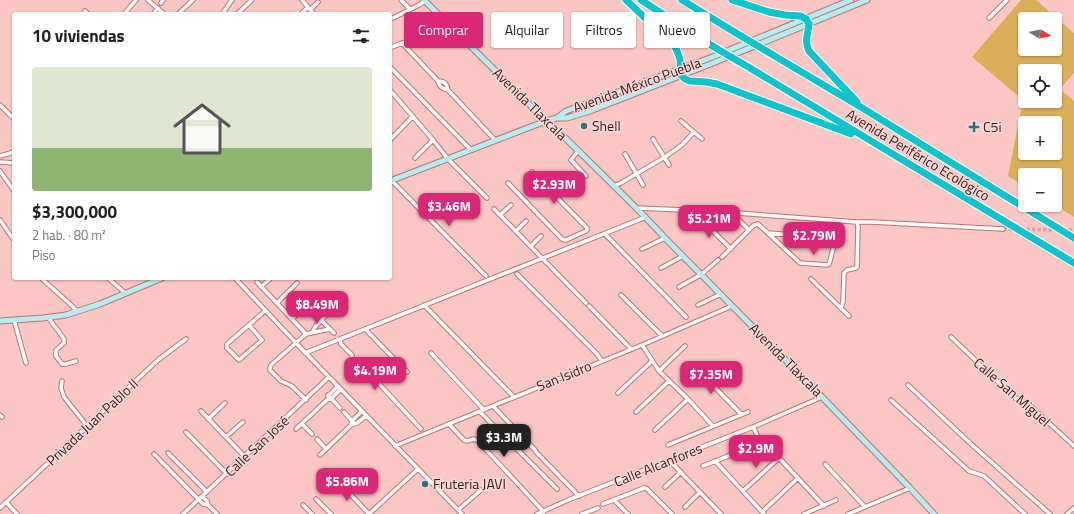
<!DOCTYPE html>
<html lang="es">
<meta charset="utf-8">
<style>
:root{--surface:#fff;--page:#f2f2f2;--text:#202124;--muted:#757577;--accent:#db2777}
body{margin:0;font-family:"Titillium Web",sans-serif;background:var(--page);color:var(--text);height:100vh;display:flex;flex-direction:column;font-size:15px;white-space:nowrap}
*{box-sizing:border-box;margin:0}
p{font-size:13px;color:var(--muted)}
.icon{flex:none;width:22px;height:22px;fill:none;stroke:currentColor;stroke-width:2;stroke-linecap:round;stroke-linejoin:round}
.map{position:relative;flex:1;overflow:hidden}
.panel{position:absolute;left:12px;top:12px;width:380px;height:268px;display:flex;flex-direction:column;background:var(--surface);border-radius:4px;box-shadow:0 1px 3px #0004}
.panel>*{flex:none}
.hud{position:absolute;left:404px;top:12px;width:380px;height:36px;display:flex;gap:8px}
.needle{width:26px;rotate:100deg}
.fabs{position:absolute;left:1018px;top:12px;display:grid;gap:8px}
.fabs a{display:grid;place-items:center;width:44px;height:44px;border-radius:4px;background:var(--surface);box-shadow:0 1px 3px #0004;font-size:20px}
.price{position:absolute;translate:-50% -34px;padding:0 9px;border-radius:8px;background:var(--accent);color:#fff;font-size:13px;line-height:26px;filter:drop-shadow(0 1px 2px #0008)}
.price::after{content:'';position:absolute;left:50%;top:24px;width:12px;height:9px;margin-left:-6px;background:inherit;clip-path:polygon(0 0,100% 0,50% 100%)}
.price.current{background:#222;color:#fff}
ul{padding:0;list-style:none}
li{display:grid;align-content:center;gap:8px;height:212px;padding:0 20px}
li span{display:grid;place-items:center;height:124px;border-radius:4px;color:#555}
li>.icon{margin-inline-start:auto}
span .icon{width:72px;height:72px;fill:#fffc;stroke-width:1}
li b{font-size:17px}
h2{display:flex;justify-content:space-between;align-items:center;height:48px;padding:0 20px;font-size:17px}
.tag{padding:0 14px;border-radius:4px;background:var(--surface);box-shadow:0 1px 3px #0004;font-size:14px;line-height:36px}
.tag.current{background:var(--accent);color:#fff}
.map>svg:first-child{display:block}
</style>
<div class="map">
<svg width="1074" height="514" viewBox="0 0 1074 514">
<rect width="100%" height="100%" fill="#fcc7c5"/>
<path fill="#dbad58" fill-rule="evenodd" d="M1021,0h15l38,33v40l-14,16 14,12v116l-19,-12v-30h-30v11l-17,-10 15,-76 -51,-43zM1025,19h30v30h-30zM1025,71h30v30h-30zM1025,123h30v30h-30z"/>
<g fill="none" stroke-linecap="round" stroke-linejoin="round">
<path stroke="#d4a3a2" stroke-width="3.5" stroke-dasharray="3.5 2" stroke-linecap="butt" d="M1003,229h12
M1021,229l36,1
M1063,230h11"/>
<g stroke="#bf706f" stroke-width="5.5">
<path id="street" d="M148,0l16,14
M302,0l12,14
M401,0l9,9
M161,3l2,-3
M310,10l8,-8
M85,11l3,3
M124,14l12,-14
M153,14l5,-6
M178,14l15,-14
M222,14l10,-14
M237,14l15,-14
M301,14l7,-7
M393,18l26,-13 6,-4
M989,18l18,-18
M402,43l36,38c1,6 4,8 10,9
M392,47l21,-8
M390,67l81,83
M438,81c7,0 9,3 10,9l47,50
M390,90l43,50 15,19 39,39
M0,105l14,14
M681,121l21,18
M653,139l16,26
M390,140l23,-24
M578,151l-7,9 15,16
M625,154l18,31
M0,156l14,-4
M415,158l18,-18
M0,162l14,1
M0,171l14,20
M392,181l94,95
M508,183l54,56 2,1h2l20,-9 1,-1v-2l-55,-56
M614,186l7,-3 44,-26 17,-12 11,-12
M636,208l73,3 148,11h15l131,7
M494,209l92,94
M500,215l11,-10
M699,217l32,32
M0,220l14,20
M739,220l10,10
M758,224l42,39 27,2 2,-1 1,-3 8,-33
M516,231l10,-10
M768,233l68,5
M605,234l81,83
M531,246l10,-10
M642,249l23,-11
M722,257l32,-32 4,-1
M661,268l22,-12
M517,274l80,80 5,7
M41,278l28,25 8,8
M108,278l17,15
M235,278l61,65 166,171
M811,279l38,37
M257,282l49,52
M261,287l10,-9
M679,287l23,-13 16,-14
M621,295l41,41
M277,303l20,-20
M424,305l90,92
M698,305l23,-11
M589,306l42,43
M841,308l2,-6 1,-29 3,-3 9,-2 1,-1 1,-40 -1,-5
M48,317l16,22v4l-8,7v6l6,8h4l10,-3
M292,319l20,-19
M14,320l12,43
M321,320l13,13
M249,325l13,15 -23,20 -12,-12v-4l38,-33
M366,329l1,2 40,41
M312,333l3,-6 12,-13
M951,337l64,61 11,4 48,44
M340,339l1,5 11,11v5l14,14 5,1 50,54
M642,345l17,26 29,28 25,27
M305,353l341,-136
M431,353l53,57
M692,364l49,50
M659,371l26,-25
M62,381l-1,7 3,9 23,29
M908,385l63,59 79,70
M618,393l34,-32
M328,395l12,13
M328,396l10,-10
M306,400l-14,-14 -11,-5 -11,-11v-2l1,-3 35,-31 24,-5
M891,400l78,71 15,5 41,38
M493,406l42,44
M201,411l44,46
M344,412l9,10
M480,412l77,77
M636,412l33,-31
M0,415l2,2
M208,419l17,-16
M302,424l10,10
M449,424l15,16 3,1 7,-2 4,2 66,71
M351,425l6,-2 9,-7
M753,427l8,16 6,2 57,61
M296,429l32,-30h3l10,-10
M655,430l33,-31
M186,432l41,42
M226,437l17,-15
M317,439l9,10
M668,445l80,-33
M395,446l247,-101 90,-39
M536,452l43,44
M168,453l39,39
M154,454l49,50 5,1
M320,455l31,-30 1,-4 10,-10
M670,461l51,53
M715,461l49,53
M825,464l40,43
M703,466l58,-23
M336,479l33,35
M665,487l16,-15
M743,491l36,-33
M203,497l4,4 1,4 9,9
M316,499l15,15
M614,500l14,14
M6,502l11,12
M603,504l41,-16h2l26,26
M303,505l9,9
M685,507l15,-15
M0,508l158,-148 28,-21
M458,510l23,-20
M762,512l36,-34
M183,514l146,-137
M369,514l49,-45
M537,514l31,-14 185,-73 69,-30
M582,514l16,-6
M804,514l32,-14
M848,514l62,-26
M1067,514l7,-6"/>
</g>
<g stroke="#bf706f" stroke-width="7">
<path id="secondary" d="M424,0l122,121c20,16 37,35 56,53 21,21 43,42 63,64l157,159 88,91 24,26
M557,118l9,-7 144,-53 141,-58
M390,181l156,-60 11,-3h10l23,-7 123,-48 154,-63
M0,321l43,-3 23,-3 34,-11 62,-26"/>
</g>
<g stroke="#fff" stroke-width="9">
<path id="highway" d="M626,0l48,45 3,6 3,8 1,16 4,4 5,2 16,1 11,2 134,50
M641,0l73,47
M682,0l54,33
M732,0l37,12 16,3 16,1 5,3 3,5c-1,11 -5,16 0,27l48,51
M763,49l101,60 210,129
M750,68l324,195"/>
</g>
<use href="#street" stroke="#fff" stroke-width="3.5"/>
<use href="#secondary" stroke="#b7edf0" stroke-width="5"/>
<use href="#highway" stroke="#0ec3cc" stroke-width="7"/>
<g stroke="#fff" stroke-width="9" stroke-linecap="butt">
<path id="highway-bridge" d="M736,33l27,16
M714,47l36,21"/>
</g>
<use href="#highway-bridge" stroke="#0ec3cc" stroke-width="7"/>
</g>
<g fill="#297378" stroke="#fdd9d8" stroke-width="1.5">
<circle cx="584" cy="126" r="4"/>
<path d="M972 121h4v4h4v4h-4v4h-4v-4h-4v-4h4z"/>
<circle cx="425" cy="484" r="4"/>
</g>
<g text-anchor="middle" stroke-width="3" stroke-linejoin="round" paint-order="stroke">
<g font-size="14" fill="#341515" stroke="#fdd9d8">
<text transform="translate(637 85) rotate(-20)" y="5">Avenida México Puebla</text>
<text transform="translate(530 104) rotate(44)" y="5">Avenida Tlaxcala</text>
<text transform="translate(918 155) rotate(31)" y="5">Avenida Periférico Ecológico</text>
<text transform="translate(786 360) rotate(45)" y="5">Avenida Tlaxcala</text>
<text transform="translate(564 376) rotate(-22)" y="5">San Isidro</text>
<text transform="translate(1012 392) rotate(41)" y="5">Calle San Miguel</text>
<text transform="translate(92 422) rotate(-43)" y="5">Privada Juan Pablo II</text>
<text transform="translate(257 446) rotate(-43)" y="5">Calle San José</text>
<text transform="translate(658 465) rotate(-22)" y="5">Calle Alcanfores</text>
</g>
<g font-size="14" fill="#341515" stroke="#fdd9d8" text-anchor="start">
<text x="592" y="131">Shell</text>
<text x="983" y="132">C5i</text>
<text x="433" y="489">Fruteria JAVI</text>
</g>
</g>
</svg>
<div class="fabs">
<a><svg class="needle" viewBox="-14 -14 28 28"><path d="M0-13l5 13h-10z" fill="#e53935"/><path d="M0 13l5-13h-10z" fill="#757577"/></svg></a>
<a><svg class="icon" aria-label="locate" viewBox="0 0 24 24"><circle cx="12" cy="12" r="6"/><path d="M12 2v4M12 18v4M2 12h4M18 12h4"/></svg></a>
<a>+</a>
<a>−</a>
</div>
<b class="price" style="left:554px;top:205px">$2.93M</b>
<b class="price" style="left:449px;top:227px">$3.46M</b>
<b class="price" style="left:709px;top:239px">$5.21M</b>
<b class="price" style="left:814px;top:256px">$2.79M</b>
<b class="price" style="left:317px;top:325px">$8.49M</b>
<b class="price" style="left:375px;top:391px">$4.19M</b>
<b class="price" style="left:711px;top:395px">$7.35M</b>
<b class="price current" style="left:504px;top:458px">$3.3M</b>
<b class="price" style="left:756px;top:469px">$2.9M</b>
<b class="price" style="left:347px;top:502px">$5.86M</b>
<div class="hud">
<a class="tag current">Comprar</a>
<a class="tag">Alquilar</a>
<a class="tag">Filtros</a>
<a class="tag">Nuevo</a>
</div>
<section class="panel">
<h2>10 viviendas<svg class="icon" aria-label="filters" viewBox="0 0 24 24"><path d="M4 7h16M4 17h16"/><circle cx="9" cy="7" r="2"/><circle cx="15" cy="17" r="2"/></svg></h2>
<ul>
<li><span style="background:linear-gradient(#dfe7d0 65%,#8fb573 0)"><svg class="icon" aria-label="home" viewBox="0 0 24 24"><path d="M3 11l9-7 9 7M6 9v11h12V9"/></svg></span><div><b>$3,300,000</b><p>2 hab. · 80 m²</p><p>Piso</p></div></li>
</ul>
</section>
</div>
